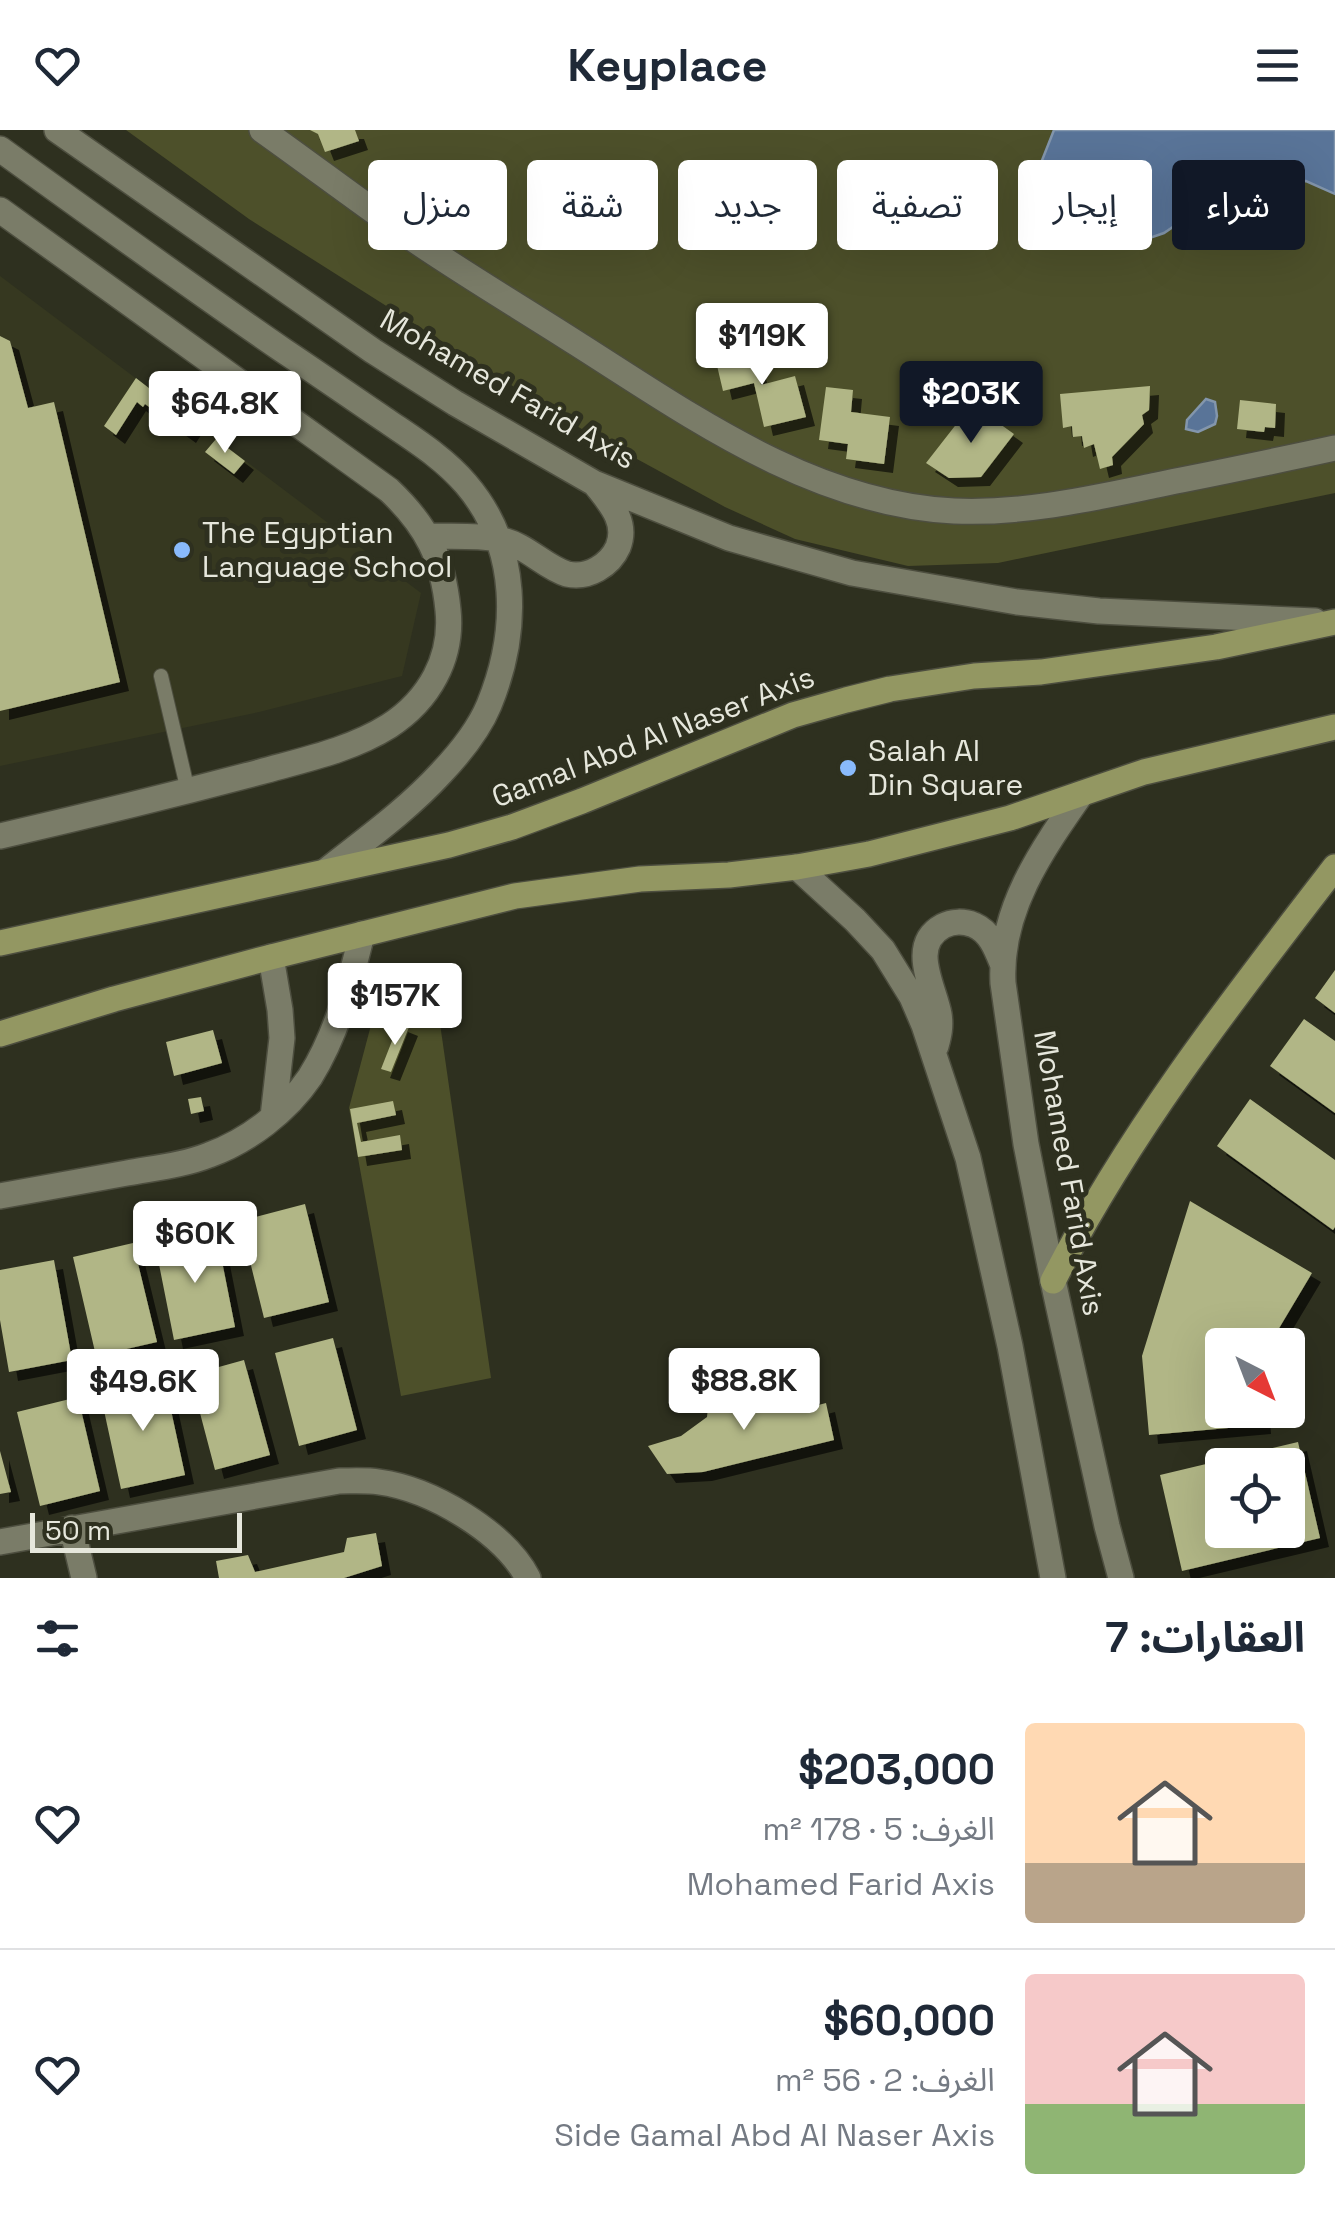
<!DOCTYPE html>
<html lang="ar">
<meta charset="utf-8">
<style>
:root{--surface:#fff;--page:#f6f6f7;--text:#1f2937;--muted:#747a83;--line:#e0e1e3;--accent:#111827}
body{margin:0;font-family:"Space Grotesk","Noto Sans Arabic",sans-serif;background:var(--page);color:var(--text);direction:rtl;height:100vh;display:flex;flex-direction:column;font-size:38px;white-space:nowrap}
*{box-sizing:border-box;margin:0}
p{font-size:32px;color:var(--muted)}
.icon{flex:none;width:55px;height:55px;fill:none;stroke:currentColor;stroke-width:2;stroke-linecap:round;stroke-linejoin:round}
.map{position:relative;height:1448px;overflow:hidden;direction:ltr}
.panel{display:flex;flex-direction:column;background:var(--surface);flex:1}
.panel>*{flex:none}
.guide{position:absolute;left:30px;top:30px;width:1275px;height:90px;direction:rtl;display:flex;gap:20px}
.needle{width:65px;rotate:138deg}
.controls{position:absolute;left:1205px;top:1198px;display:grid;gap:20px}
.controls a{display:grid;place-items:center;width:100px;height:100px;border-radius:10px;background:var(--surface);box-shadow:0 10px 40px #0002;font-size:50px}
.scale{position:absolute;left:30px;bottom:25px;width:212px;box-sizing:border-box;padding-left:10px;border:5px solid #e6e7dc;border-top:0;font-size:28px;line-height:35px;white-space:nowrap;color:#e6e7dc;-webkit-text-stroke:8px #2e301f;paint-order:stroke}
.price{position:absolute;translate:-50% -85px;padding:0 22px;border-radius:10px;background:#fff;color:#222;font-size:32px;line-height:65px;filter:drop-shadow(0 2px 5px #0008)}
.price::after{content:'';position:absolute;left:50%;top:60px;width:30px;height:22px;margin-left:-15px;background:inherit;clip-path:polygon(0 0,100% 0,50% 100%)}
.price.selected{background:var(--accent);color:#fff}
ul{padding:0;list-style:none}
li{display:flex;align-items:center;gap:30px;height:250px;padding:0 30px}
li+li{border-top:2px solid var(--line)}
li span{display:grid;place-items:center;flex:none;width:280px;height:200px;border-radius:10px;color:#555}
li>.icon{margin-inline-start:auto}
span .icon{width:120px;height:120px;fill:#fffc;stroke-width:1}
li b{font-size:42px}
h2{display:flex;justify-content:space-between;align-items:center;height:120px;padding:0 30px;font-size:42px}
.chip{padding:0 35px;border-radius:10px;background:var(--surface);box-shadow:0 10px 40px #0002;font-size:35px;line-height:90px}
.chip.selected{background:var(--accent);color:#fff}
header{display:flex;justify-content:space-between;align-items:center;height:130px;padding:0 30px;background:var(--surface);font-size:45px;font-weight:800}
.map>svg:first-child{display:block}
</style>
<header><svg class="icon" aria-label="menu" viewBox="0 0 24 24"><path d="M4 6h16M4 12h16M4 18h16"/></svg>Keyplace<svg class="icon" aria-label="heart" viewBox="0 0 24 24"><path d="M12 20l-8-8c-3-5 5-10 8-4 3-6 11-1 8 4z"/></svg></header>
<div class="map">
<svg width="1335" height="1448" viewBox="0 0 1335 1448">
<defs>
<filter id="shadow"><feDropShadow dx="9" dy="9" stdDeviation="0" flood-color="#0009"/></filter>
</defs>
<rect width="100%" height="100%" fill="#2e301f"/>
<path fill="#363820" d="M0,146l421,317 -19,83 -143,36 -259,54z"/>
<path fill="#4d502a" d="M126,0h1209v363l-337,70 -90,3 -113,-27 -70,-32 -154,-84 -322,-204z
M434,852l57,396 -90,18 -52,-288 26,-98 10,-18z"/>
<path fill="#597498" stroke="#8396ac" stroke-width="2.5" d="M1054,0h281v64l-29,-13 -46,1 -45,16 -51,35 -23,8 -61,-22 -27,-17 -14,-34z
M1206,269l9,3 2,14 -2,8 -17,8 -12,-3 1,-9z"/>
<path fill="#b1b686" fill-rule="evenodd" filter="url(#shadow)" d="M310,0h45l4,11 -34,11 -7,-18z
M0,206l10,5 18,67 26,-6 66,280 -120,29z
M751,218l10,37 34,-9 11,41 -42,10 -10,-44 -31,8 -8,-34z
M136,248l58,45 -7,11 -42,-30 -2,3 -6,-5 -21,33 -12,-9z
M1150,256l-1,24 -7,5 2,9 -32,33 1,8 -13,4 -6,-25 -10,4 -2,-12 -9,1 -1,-11 -9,2 -3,-34z
M826,257l27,3 -2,22 39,5 -6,47 -38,-5 2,-15 -29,-4z
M1240,270l36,4 -1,24 -10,-1 -1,5 -27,-3z
M972,274l42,30 -33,43 -32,1 -23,-15z
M216,309l29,22 -11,13 -29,-22z
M1335,840v43l-20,-15z
M1304,889l31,22v72l-65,-47z
M399,893l10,4 -18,45 -10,-3z
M213,900l9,33 -48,13 -8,-34z
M201,967l3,14 -13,3 -3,-15z
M1250,969l85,61v67l-2,3 -116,-84z
M393,971l3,14 -39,8 4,19 39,-7 2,15 -44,7 -8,-48z
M1190,1071l122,72 -43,72h-47v65h39l1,15 -113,10 -7,-79z
M305,1074l24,98 -65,16 -24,-97z
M216,1101l19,96 -61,13 -19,-96z
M133,1113l24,99 -61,14 -23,-99z
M54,1130l18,100 -63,12 -9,-52v-50z
M333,1208l24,92 -58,16 -24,-93z
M244,1230l26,95 -55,15 -25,-95z
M164,1248l21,97 -64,14 -21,-97z
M765,1259l34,21 27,-7 8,37 -131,32 -36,2 -19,-28 33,-10 26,-19 2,-20z
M78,1267l22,94 -60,15 -23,-94z
M1298,1312l22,96 -138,33 -22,-96zM1222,1335h66v65h-66z
M0,1321l11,41 -11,2z
M376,1403l6,33 -38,12h-125l-3,-17 32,-6 7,17 89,-20 3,-14z"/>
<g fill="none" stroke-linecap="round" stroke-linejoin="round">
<g stroke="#4d4e3f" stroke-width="16">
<path id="lane" d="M161,546l27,115"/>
</g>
<g stroke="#4d4e3f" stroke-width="28">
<path id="street" d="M262,0c52,37 102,75 154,111 53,36 107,68 160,102 115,73 237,161 378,168 69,3 135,-12 203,-26 59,-12 119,-24 178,-37
M271,827l9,53 2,28 -9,79
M0,1066c42,-8 85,-15 127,-23 27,-5 57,-8 82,-18 39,-14 78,-44 101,-78 27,-43 40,-94 52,-143
M72,1398l12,50
M0,1412l339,-61c13,0 27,-1 40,1 52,7 124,49 149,96"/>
</g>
<g stroke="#4d4e3f" stroke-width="28">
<path id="secondary" d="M57,0l316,221 82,52 139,80 135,55 123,35 165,29 82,9 216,10
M0,19c94,68 188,136 284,202 33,22 66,45 100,68 29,20 59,38 82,65 54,63 53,148 23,221 -10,24 -30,49 -48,68 -34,37 -76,67 -115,98
M0,80l389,280c38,36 54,68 59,120 5,48 -19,90 -59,116 -38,24 -86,34 -129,46 -87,23 -173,44 -260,64
M428,406c23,1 48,-1 70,3 28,5 46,28 69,35 21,5 43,-9 51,-27 10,-25 -8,-44 -22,-62
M1081,664c-40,57 -82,117 -78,189l23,161 27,137 54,245 14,52
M797,737l58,53 28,30 29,47 12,28 44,133 42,188 43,232
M936,916c3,-11 5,-20 3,-32 -5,-27 -31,-69 4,-88 9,-5 21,-5 31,-1 16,7 22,23 28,38"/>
</g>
<g stroke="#4d4e3f" stroke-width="28">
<path id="primary" d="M0,813l449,-98 63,-18 70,-26 211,-86 53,-15 44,-11 84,-13 67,-4 175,-25 119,-25
M0,904l114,-35 157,-42 244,-61 125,-17 89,-4 68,-8 72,-13 141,-36 134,-46 191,-45
M1053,1151c76,-149 180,-282 282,-414"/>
</g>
<use href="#lane" stroke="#7a7c68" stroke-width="14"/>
<use href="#street" stroke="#7a7c68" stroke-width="25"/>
<use href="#secondary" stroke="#7a7c68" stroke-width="25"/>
<use href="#primary" stroke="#939762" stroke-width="25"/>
</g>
<g fill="#89bafc" stroke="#2e301f" stroke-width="4">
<circle cx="182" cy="420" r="10"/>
<circle cx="848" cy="638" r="10"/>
</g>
<g text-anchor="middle" stroke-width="10" stroke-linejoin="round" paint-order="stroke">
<g font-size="30" fill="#e6e7dc" stroke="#2e301f">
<text transform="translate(508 259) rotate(30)" y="10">Mohamed Farid Axis</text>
<text transform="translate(653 607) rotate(-21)" y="10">Gamal Abd Al Naser Axis</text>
<text transform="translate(1069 1043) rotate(80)" y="10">Mohamed Farid Axis</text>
</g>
<g font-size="30" fill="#e6e7dc" stroke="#2e301f" text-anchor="start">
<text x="202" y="413">The Egyptian<tspan x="202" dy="34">Language School</tspan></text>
<text x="868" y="631">Salah Al<tspan x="868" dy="34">Din Square</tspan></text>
</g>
</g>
</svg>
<div class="controls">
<a><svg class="needle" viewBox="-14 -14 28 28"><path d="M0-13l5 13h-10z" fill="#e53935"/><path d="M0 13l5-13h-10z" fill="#747a83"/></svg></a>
<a><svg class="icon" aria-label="locate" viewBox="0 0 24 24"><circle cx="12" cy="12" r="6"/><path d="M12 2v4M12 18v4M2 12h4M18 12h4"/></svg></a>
</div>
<div class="scale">50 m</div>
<b class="price" style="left:762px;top:258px">$119K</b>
<b class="price selected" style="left:971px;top:316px">$203K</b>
<b class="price" style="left:225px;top:326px">$64.8K</b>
<b class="price" style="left:395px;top:918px">$157K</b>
<b class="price" style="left:195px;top:1156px">$60K</b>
<b class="price" style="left:744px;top:1303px">$88.8K</b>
<b class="price" style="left:143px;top:1304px">$49.6K</b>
<div class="guide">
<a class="chip selected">شراء</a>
<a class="chip">إيجار</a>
<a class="chip">تصفية</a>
<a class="chip">جديد</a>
<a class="chip">شقة</a>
<a class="chip">منزل</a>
</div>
</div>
<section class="panel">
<h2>العقارات: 7<svg class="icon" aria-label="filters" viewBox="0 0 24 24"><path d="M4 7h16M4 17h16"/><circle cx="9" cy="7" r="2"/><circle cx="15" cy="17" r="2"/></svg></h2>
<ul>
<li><span style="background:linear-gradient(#ffd9b3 70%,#b9a48a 0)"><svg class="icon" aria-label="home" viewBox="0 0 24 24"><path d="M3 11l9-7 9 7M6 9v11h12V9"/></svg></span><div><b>$203,000</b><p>الغرف: 5 · 178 m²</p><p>Mohamed Farid Axis</p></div><svg class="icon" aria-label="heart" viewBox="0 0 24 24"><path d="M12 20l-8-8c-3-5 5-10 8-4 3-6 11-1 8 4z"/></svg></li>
<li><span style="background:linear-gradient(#f6c9c9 65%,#8fb573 0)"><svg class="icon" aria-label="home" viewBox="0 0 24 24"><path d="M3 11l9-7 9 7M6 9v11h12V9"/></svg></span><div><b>$60,000</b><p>الغرف: 2 · 56 m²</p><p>Side Gamal Abd Al Naser Axis</p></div><svg class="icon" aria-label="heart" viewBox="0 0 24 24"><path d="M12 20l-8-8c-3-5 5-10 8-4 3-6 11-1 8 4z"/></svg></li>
</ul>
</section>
